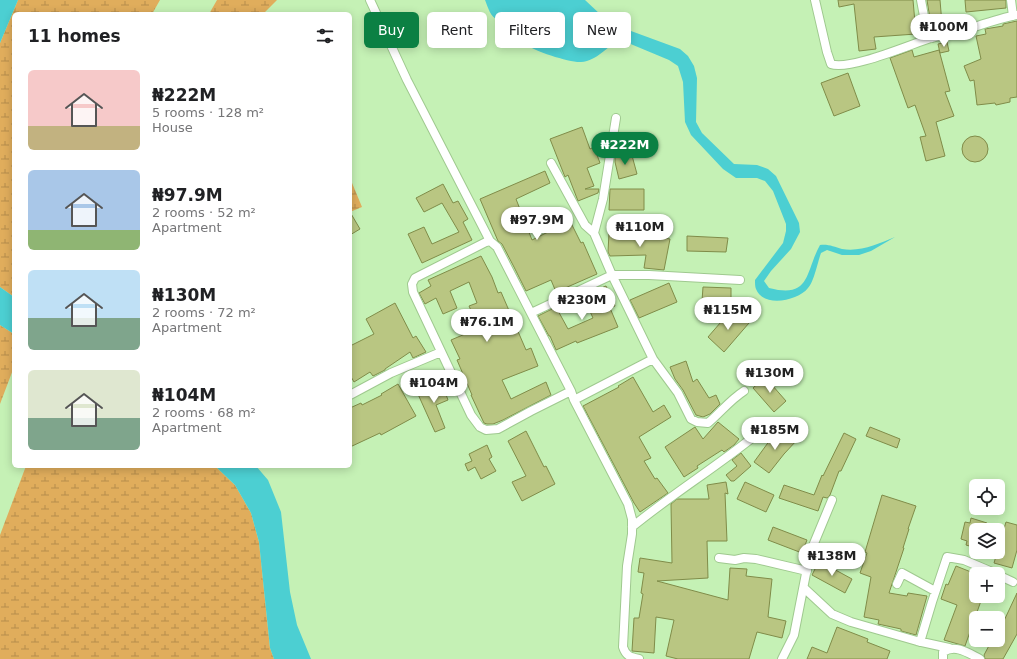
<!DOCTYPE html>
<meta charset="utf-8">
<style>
:root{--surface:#fff;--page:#f2f2f2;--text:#202124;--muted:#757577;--accent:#0b8043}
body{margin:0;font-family:"DejaVu Sans",sans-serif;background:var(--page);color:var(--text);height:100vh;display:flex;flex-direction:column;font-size:15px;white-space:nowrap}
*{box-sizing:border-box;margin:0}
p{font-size:13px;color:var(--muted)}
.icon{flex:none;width:22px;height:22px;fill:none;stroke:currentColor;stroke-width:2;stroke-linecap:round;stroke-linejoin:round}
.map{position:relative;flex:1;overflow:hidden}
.drawer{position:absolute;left:12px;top:12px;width:340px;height:456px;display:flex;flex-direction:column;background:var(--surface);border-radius:6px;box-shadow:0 2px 10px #0003}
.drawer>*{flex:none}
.hud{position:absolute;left:364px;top:12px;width:380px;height:36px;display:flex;gap:8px}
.controls{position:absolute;left:969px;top:479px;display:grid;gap:8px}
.controls a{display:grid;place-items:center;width:36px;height:36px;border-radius:6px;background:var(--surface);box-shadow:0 2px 10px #0003;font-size:20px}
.price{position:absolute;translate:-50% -34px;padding:0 9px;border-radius:14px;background:#fff;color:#222;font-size:13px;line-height:26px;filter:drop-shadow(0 1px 2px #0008)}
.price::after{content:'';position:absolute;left:50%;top:24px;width:12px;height:9px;margin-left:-6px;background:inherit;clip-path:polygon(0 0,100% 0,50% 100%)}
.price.on{background:var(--accent);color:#fff}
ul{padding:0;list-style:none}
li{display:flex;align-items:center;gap:12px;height:100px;padding:0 16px}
li span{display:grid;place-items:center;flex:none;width:112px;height:80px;border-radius:6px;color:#555}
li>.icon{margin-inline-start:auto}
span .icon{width:48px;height:48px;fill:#fffc;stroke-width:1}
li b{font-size:17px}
h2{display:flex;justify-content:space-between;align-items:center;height:48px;padding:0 16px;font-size:17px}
.tag{padding:0 14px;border-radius:6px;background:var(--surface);box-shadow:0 2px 10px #0003;font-size:14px;line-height:36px}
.tag.on{background:var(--accent);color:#fff}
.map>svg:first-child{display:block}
</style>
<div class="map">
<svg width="1017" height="659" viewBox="0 0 1017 659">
<defs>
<pattern id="wetland-marsh" width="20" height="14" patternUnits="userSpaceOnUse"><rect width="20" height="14" fill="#e0ad5c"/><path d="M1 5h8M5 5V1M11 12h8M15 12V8" fill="none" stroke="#b68e4c"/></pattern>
</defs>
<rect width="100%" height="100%" fill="#c5f1b5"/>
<path fill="url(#wetland-marsh)" d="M18,0h142l-8,14h-138v283l-14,-10v-244z
M217,0h60l-14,14h-54z
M350,178l12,29 -12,5z
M0,325l14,9v33l-14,37z
M26,466h189l20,19 16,28 8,29 11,106 4,11h-274v-124z"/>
<path fill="#4ccfd2" d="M0,0h18l-18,43z
M485,0h100l16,15 30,16 49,18 8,7 6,10 3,12 -1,44 6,11 32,31 23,1 11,4 8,7 23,47 1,9 -9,17 -20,22 -7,10 5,7c42,11 36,-16 51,-43 9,-1 14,2 22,4 19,3 36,-5 53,-12l-24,14 -12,4h-17l-15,-5 -6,3c-3,8 -7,29 -13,35 -10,13 -45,20 -52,1 -1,-2 -1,-6 -1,-9l28,-37 3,-12v-7l-13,-33 -8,-10 -8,-3h-21l-13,-9 -32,-34 -6,-13 -2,-40 -5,-16 -9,-6 -48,-20c-14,5 -23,21 -40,22 -10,1 -48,-11 -55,-18 -7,-5 -11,-12 -18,-18 -3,-3 -6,-4 -10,-6 -8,-3 -10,-13 -13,-20z
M0,287l14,10v37l-14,-9z
M215,466h41l12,14 13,32 9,80 7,33 14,34h-37l-4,-11 -11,-106 -8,-29 -16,-28z"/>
<path fill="#b9c682" stroke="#808c49" d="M838,0h75l3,34 -42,3 2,12 -17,2 -5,-47 -15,3z
M927,0h13l2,24 -11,1z
M965,0h41v8l-40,4z
M1017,21v76l-7,1v4l-14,3 -1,-2 -18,2 -3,-25 -4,1 -6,-15 17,-7 -5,-23 10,-2 -1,-5 18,-3v-2z
M947,42l2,9 -9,2 -2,-9z
M912,50l2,7 25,-7 11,41 -5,1 9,24 -18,6 9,34 -19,5 -6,-24 6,-1 -11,-31 -7,3 -18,-50z
M848,73l12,33 -26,10 -13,-33z
M582,127l8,22 4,-2 6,16 -13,5 7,18 -9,3h14l-1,4 -20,8 -10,-26 -3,2 -15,-38z
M962 149a13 13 0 1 1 26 0a13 13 0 1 1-26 0Z
M631,152l6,22 -18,5 -4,-17v-5z
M545,171l5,12 -34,16 16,41 38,-19 11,22 2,-1 14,32 -41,18 -5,-12 -25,11 -12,-24 -12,-23 -4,-3 -18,-42z
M443,184l10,19 5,-2 10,18 -5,3 9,18 -50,23 -14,-29 16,-7 8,17 27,-12 -17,-29 -18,9 -8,-14z
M610,189h34v21h-35z
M350,212l10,17 -10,6z
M642,232v2l28,5 -6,31 -20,-2 2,-13 -36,1 -2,-4 1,-19z
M687,236l41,2 -2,14 -39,-1z
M481,256l11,21 6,16 3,-1 25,58 5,-2 7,18 -36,14 9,19 35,-17 5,13 -48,25 -10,4h-6l-3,-1 -13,-28h1l-15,-35 3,-1 -9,-19 28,-12 -10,-22 8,-3 -8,-21 -19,9 7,17 -14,6 -7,-16 -11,6 -6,-11 12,-7 -3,-6z
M669,283l8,19 -38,16 -9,-18z
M606,286l9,20 -5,2 8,19 -41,16 -1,-2 -20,9 -6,-14h-1l-11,-20 18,-9 12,22 25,-11 -10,-22z
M703,287l28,1v14l-29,-1z
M395,303l18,35 3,-2 10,16 -13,6 -3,-6 -25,17v1l-12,6 -3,-4 -16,10 -4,-7v-29l24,-12 -8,-15z
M736,311l13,12 -25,29 -16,-15 19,-22 3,3z
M686,361l7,21 4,-3 12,19 7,-3 4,9 -10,10 -7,3 -7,-2 -13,-25 -8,-11 -5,-12z
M633,377l20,35 11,-7 7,12 -32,20 12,21 -7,3 11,18 2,-1 11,15 -28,19 -6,-9 -51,-97 36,-19 -1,-1z
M765,377l21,24 -12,11 -21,-24z
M441,381l7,19 -12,5 9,23 -10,4 -18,-40z
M398,384l18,32 -35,19 -1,-2 -30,14v-39l11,-5 1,2 20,-10 -1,-1z
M718,422l21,17 -5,6 -10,7 -2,-2 -25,16 1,2 -14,9 -19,-30 30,-20 8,12z
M870,427l30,12 -3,9 -31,-12z
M787,429l10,11 -13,14 -15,19 -15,-11 16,-22 3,2z
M526,431l18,36 2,-1 9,18 -33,17 -10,-19 14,-6 -18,-35z
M844,433l12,6 -15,32h-2l-9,24 -3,3 -4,-1 -5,14 -39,-13 5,-13 30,10 8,-20 1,1z
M487,445l5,12 -3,2 7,12 -15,8 -6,-12 -7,4 -3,-7 7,-3 -3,-7z
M741,453l10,13 -17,15h-3l-5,-6 11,-9 -5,-6z
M726,482l2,12 -3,-1 2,48h-20l1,37 -51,3 71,19 2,-32 17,1 -1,7 26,3 -4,38 18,4 -4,17 -25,-6 -8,27h-71l-12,-3 8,-36 -18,-3 -2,36 -22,-2 2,-33h5l4,-24 -2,-1 3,-20 -6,-1 2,-14 32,5 -1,-59 6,-5h32l-2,-14z
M745,482l29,13 -8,17 -29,-13z
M882,495l34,11 -8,23h1l-6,19h1l-15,45 18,3 1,-3 19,3 -11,39 -15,-4v-2l-23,-5 1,-4 -15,-3 7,-40 -11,-4 7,-20 -2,-1z
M971,518l16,5 -2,7h-9v18l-10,-3 1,-4 -6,-2 4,-17 5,1z
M1006,522l11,3v25l-5,18 -18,-5z
M773,527l34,13 -5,13 -34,-13z
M819,561l33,18 -7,14 -33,-18z
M956,566l20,8v22l6,2 -17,48 -21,-6 13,-35 -16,-6 5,-15 2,1z
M1017,593v41l-14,25h-18l-1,-4 8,-15h6v-10l3,-5h1z
M837,627l31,12 -1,3 23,9 -3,8h-80l5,-12 15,6z"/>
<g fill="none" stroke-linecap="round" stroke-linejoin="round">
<g stroke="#9fc98f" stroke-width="10">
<path id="minor" d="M370,0l37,80 83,161
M815,0l12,52 4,12c18,7 80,-20 100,-26 8,-2 16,-3 24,-5 21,-6 41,-14 62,-18
M921,0l5,27 6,11
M1011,0l2,16
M551,163l34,62 9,8
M531,313l81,-38 -18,-42 9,-34 13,-81
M653,359l-41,-84h37l91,5
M571,391l-40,20 -33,18 -12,1 -6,-3 -9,-12 -58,-123 -1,-8 3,-6 71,-36 4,-1 7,6 74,144 3,9 54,104 4,15v15l-5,32 -4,81c3,9 7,10 16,12
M350,395l41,-22 50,-21
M574,400l79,-41 25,34 13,26 6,3 11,1c12,-10 22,-23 36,-32
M632,527c39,-32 81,-58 120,-89
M719,558l16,2 9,-2 12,1 51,12
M998,575l15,7
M897,584l5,-11 33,18
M804,588l28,26 19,8 66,19 32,7
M920,642l12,-40 15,-45 17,3 33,14
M782,659l12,-24 16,-82 22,-53
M943,659v-7c13,-8 25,1 37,7"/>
</g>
<use href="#minor" stroke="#fff" stroke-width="8"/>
</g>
</svg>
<div class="controls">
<a><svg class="icon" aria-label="locate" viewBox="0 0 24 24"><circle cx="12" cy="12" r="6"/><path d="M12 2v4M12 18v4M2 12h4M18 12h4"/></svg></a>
<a><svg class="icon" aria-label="layers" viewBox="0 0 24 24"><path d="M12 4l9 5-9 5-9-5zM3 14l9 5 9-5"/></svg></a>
<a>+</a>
<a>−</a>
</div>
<b class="price" style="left:944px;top:48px">₦100M</b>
<b class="price on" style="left:625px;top:166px">₦222M</b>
<b class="price" style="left:537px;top:241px">₦97.9M</b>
<b class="price" style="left:640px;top:248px">₦110M</b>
<b class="price" style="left:582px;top:321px">₦230M</b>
<b class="price" style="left:728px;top:331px">₦115M</b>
<b class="price" style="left:487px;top:343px">₦76.1M</b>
<b class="price" style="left:770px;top:394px">₦130M</b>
<b class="price" style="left:434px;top:404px">₦104M</b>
<b class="price" style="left:775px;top:451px">₦185M</b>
<b class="price" style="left:832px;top:577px">₦138M</b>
<div class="hud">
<a class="tag on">Buy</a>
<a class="tag">Rent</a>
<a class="tag">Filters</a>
<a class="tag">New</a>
</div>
<section class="drawer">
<h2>11 homes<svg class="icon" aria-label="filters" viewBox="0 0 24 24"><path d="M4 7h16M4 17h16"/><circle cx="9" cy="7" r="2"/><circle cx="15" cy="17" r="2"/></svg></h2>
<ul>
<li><span style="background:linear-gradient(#f6c9c9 70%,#c2b280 0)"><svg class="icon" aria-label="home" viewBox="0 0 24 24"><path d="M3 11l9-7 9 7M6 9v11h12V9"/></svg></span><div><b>₦222M</b><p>5 rooms · 128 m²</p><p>House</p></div></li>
<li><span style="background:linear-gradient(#a9c7e8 75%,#8fb573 0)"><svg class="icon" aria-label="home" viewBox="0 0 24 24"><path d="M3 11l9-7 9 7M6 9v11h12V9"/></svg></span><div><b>₦97.9M</b><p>2 rooms · 52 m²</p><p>Apartment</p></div></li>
<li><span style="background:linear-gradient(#bfe0f5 60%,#7fa58c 0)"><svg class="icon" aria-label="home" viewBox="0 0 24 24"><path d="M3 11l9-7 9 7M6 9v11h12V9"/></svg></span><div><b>₦130M</b><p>2 rooms · 72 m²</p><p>Apartment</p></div></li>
<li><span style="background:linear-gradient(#dfe7d0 60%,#7fa58c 0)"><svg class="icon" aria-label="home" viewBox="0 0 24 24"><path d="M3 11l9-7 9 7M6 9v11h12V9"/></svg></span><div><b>₦104M</b><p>2 rooms · 68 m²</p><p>Apartment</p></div></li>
</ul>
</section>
</div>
